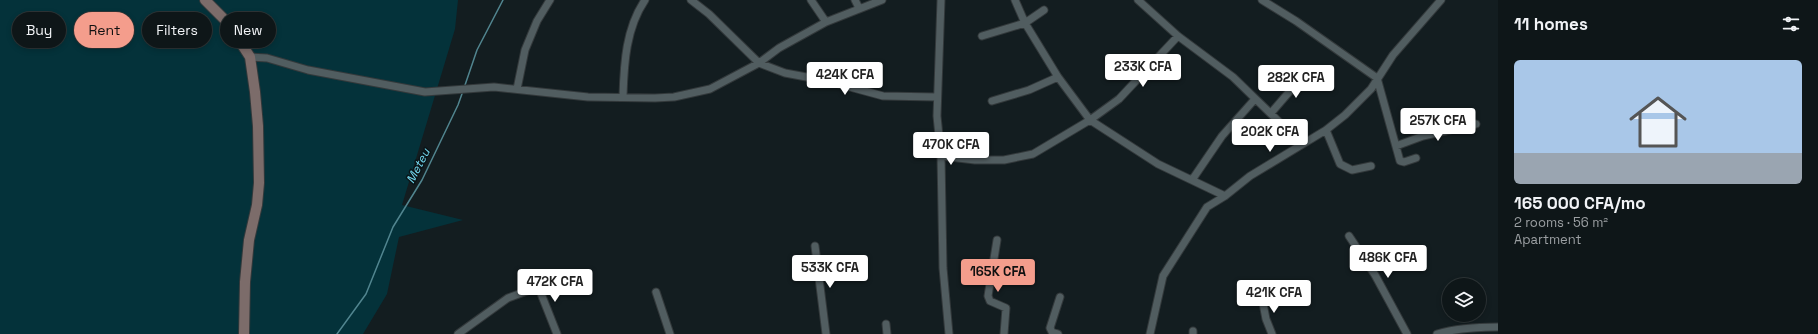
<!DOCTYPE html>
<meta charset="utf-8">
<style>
:root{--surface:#0e1618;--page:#1c2325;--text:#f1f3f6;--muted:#9b9fa2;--line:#2e3537;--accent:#f49d8c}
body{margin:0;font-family:"Space Grotesk",sans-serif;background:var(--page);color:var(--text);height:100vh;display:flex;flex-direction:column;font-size:15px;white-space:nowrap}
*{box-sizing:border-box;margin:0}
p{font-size:13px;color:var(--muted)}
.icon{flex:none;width:22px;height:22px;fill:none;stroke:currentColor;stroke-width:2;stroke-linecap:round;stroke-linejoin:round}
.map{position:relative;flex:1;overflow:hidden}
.drawer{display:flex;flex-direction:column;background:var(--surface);width:320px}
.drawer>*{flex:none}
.hud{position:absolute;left:12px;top:12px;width:380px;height:36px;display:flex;gap:8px}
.fabs{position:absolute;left:1442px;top:278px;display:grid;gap:8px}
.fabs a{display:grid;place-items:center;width:44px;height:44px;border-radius:50%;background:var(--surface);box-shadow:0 2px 6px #0003,0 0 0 1px var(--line);font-size:20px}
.price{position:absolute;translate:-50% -34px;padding:0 9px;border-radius:4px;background:#fff;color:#222;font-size:13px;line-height:26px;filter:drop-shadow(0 1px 2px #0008)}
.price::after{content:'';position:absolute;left:50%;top:24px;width:12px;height:9px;margin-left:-6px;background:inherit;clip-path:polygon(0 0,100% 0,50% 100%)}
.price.active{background:var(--accent);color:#111}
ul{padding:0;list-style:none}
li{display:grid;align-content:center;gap:8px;height:212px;padding:0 16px}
li span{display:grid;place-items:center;height:124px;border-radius:6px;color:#555}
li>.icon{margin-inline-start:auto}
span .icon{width:72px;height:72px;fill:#fffc;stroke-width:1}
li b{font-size:17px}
h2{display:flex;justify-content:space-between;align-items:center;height:48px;padding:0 16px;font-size:17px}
.pill{padding:0 14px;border-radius:18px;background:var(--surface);box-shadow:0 2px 6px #0003,0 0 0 1px var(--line);font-size:14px;line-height:36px}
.pill.active{background:var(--accent);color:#111}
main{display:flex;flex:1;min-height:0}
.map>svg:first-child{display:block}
</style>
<main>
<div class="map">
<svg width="1498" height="334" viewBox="0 0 1498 334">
<rect width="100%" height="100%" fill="#131d20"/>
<path fill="#04323a" d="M0,0h458l-3,29 -53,176 61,15 -64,17 -12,57 -24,40h-363z"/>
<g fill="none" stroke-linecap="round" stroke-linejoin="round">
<path stroke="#51858f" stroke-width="1.5" d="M464,88l13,-38 26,-50
M337,334l29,-40 27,-67 29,-47 36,-75 5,-14"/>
<g stroke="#33393b" stroke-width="9">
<path id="street" d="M691,0l18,14 50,49 26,10 43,8 55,15 54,1
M811,0l15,22
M855,0l4,8
M941,0l-4,116 4,40 2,112 6,66
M1015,0l10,23 33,54 32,43 68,44 67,32
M1138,0l40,36 55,41 69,67
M1262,0l34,21 81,57 23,83 4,1 12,-4
M982,36l43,-13 19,-13
M250,57l17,1 41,12 117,22 69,-5 94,10 67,1 19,-1 36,-8 49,-26 20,-15 47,-26 56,-22
M517,89l8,-39 12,-29 13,-21
M623,96c1,-33 3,-68 22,-96
M992,101l37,-11 29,-13
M1271,113l19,-22 13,-19
M1326,130l14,34 12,6 19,-4
M1396,146l27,-10 53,-12
M941,156l34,4h29l29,-6 57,-34 29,-21 59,-63
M1192,180l30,-44 33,-37
M1349,236l26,39 32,59
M997,240l-9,56 2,5 16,7 -2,26
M815,246l11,88
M656,292l14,42
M1262,298l4,21 6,15
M886,324l1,10
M1193,331v3
M458,334l50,-36 27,-10 5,3 17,43
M1058,334l-6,-2 -2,-4 10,-31
M1150,334l13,-58 44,-69 18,-11 25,-20 76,-46 19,-15 26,-26 22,-34 48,-55
M1437,334c20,-6 40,-7 61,-7"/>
</g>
<g stroke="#33393b" stroke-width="12">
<path id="secondary" d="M205,0l23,23 22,34 5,35 3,34 1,57 -2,22 -8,35 -4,42 -1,52"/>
</g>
<use href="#street" stroke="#515d60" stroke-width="7"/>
<use href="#secondary" stroke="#7c6c6a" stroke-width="10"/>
</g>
<g text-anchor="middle" stroke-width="3" stroke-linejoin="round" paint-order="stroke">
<g font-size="12" font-style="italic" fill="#74d9f0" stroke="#0a1417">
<text transform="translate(418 166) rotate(-63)" y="4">Meteu</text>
</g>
</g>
</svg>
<div class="fabs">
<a><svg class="icon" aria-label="layers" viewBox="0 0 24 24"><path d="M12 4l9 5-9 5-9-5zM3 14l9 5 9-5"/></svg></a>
</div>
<b class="price" style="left:1143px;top:88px">233K CFA</b>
<b class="price" style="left:845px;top:96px">424K CFA</b>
<b class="price" style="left:1296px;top:99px">282K CFA</b>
<b class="price" style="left:1438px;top:142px">257K CFA</b>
<b class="price" style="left:1270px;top:153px">202K CFA</b>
<b class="price" style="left:951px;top:166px">470K CFA</b>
<b class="price" style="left:1388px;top:279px">486K CFA</b>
<b class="price" style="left:830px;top:289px">533K CFA</b>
<b class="price active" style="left:998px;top:293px">165K CFA</b>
<b class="price" style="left:555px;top:303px">472K CFA</b>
<b class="price" style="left:1274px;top:314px">421K CFA</b>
<div class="hud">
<a class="pill">Buy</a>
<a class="pill active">Rent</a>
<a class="pill">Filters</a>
<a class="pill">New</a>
</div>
</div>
<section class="drawer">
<h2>11 homes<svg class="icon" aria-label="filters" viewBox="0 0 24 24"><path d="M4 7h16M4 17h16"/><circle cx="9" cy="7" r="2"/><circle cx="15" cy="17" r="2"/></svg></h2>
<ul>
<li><span style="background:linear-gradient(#a9c7e8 75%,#9aa5b1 0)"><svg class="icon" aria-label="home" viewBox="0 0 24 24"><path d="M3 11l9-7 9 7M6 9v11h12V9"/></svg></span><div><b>165 000 CFA/mo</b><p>2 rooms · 56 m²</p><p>Apartment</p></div></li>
</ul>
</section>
</main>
